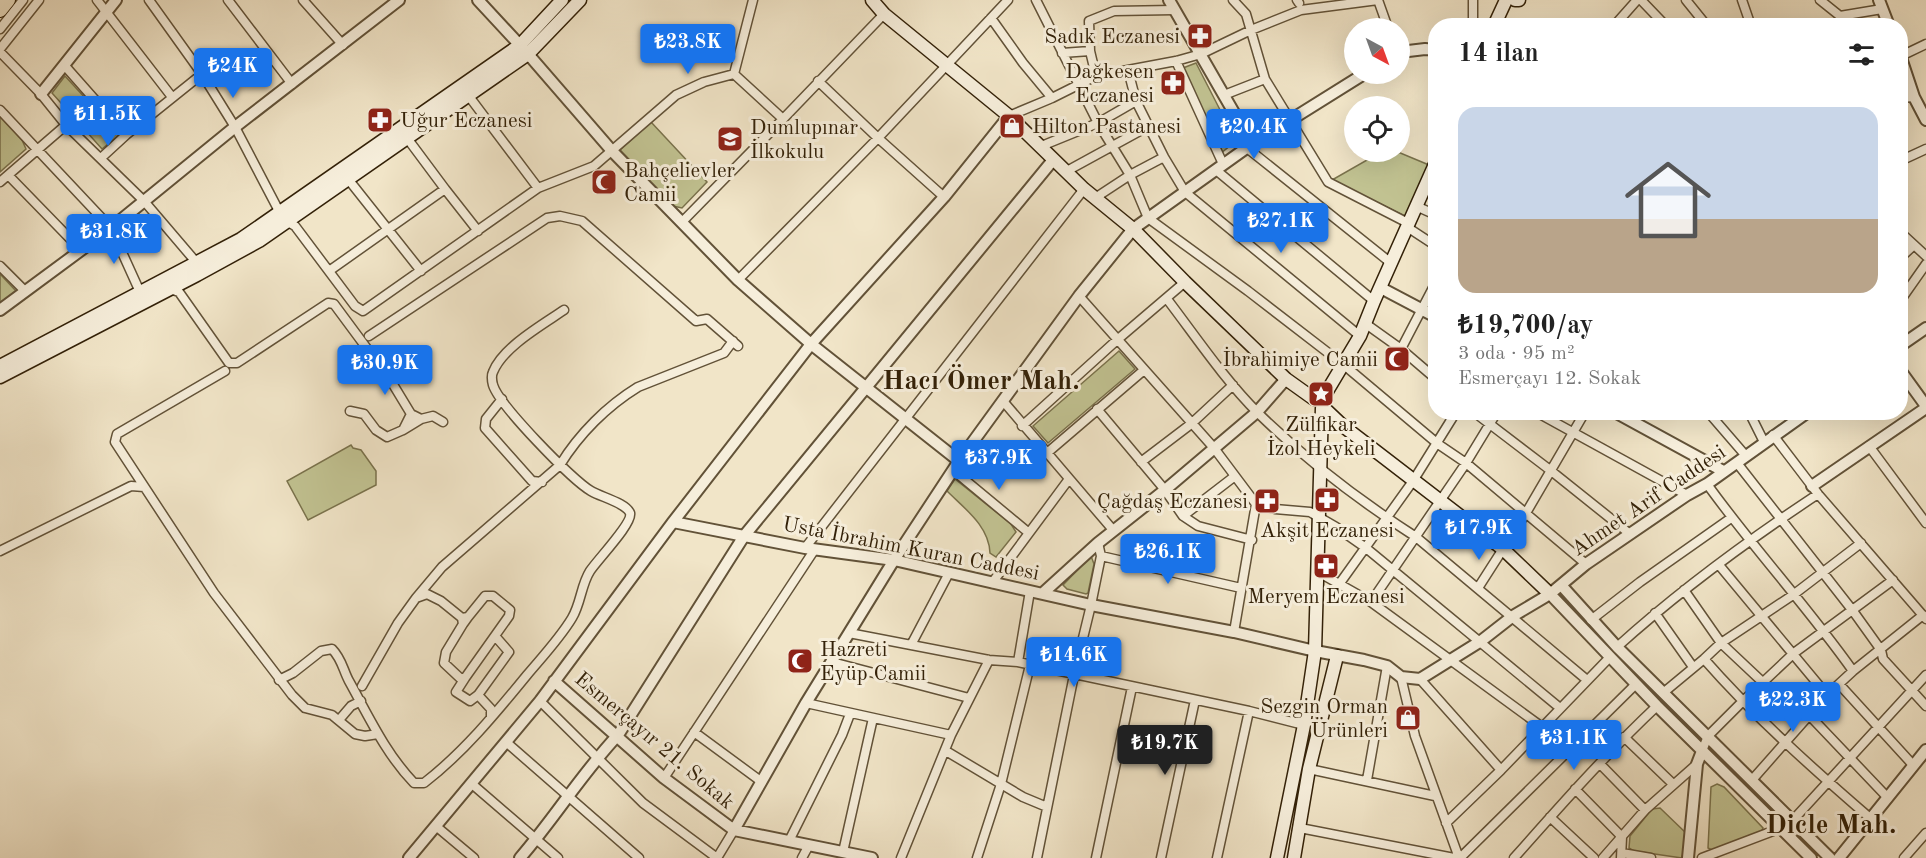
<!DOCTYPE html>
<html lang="tr">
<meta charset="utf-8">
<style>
:root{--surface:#fff;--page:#f6f6f6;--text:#222;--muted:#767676;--accent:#1a73e8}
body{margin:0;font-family:"Old Standard TT",serif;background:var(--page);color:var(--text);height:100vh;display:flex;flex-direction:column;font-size:22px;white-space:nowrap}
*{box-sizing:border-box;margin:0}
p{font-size:20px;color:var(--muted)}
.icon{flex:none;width:33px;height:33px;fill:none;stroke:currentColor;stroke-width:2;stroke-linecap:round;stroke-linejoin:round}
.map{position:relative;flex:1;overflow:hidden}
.sheet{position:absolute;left:1428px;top:18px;width:480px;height:402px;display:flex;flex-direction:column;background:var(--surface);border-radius:24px;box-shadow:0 6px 24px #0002}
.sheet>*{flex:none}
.needle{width:39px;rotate:139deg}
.controls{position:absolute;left:1344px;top:18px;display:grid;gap:12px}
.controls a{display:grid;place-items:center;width:66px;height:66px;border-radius:50%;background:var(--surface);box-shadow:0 6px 24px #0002;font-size:30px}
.price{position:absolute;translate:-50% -51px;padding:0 14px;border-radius:6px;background:var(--accent);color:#fff;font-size:20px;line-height:39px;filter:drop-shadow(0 2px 3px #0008)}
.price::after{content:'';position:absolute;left:50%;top:36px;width:18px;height:14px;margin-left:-9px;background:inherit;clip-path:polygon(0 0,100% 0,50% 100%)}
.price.active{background:#222;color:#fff}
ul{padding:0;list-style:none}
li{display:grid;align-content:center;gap:12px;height:318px;padding:0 30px}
li span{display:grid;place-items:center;height:186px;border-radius:18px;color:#555}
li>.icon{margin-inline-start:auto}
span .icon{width:108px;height:108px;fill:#fffc;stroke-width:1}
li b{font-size:26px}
h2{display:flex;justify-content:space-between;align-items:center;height:72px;padding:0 30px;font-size:26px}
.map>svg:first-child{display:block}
</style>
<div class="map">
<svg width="1926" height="858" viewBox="0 0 1926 858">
<rect width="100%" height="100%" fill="#f1e5c8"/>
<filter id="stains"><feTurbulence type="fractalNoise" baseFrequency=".00333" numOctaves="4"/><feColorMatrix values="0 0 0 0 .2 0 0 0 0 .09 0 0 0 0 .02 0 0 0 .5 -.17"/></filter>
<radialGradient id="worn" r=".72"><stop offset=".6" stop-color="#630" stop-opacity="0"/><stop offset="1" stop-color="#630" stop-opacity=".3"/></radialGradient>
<path fill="#c1c291" stroke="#7a724c" stroke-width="1.5" d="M1196,63l40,78 -15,12 -38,-85z
M65,76l54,59 -17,14 -50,-56z
M0,116l22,24 4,9 -26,23z
M651,122l56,60 -25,26 -9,-2 -53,-56z
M1381,152h17l31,13 -22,52 -75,-37z
M0,274l16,17 -16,12z
M1119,351l16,18 -87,74 -15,-17z
M351,445l2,3 8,2 15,21v14l-68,35 -21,-39z
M955,479l56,45 5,8 -20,25 -6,-4c-1,-27 -25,-44 -43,-62z
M1091,556l3,8 -6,29 -2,1 -19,-5 -4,-4z
M1717,784l7,3 39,41 -2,5 -49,17 -4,-2 3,-61z
M1660,808l27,26 -5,24 -48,-7 -5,-3 1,-12 22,-27z"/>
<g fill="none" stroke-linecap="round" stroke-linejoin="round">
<g stroke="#625238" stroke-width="11">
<path id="minor" d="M97,0l75,97
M149,0l53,74 33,53 45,86 6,8 9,5 60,80 8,5 175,-123 56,-22 82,-71 28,-13 30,-8 19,-74
M228,0l64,84
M303,0l40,45
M1036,0l62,123 32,52 18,43 100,73 96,74 94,79 28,19 120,101
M1233,0l13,14 19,65 63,103 80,41
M1297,0l2,3
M1473,0v26
M1641,0l25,26
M1686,0l21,26
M1742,0l9,26
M1820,0l20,16 42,-7
M991,18l32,45 29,35
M1614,26l23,-26
M0,29l23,-29
M0,49l39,-49
M0,52l41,42 25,31 78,76 52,61
M1062,53l28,-2
M1901,56l25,-12
M1176,61l47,103
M65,66l61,69
M1128,70l8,31 28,56 21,35 175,144
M734,74l49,45 101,-105
M1096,76l-6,-25 -1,-30 25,-10 60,-1
M818,81l60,57 66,59
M468,95l70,93
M1224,95l41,-16
M1900,98l14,-1
M0,110l111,118 29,64
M1009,116l43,-18 44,-22 80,-15 25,-7 50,-24 50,-20 77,-10 10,28
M407,138l38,51
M1039,147l59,-24 38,-22
M1247,148l144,115
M101,158l25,-23 76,-61
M1900,161l26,-12
M1216,170l158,131
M1065,172l84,-46
M9,176l72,74
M348,179l73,92
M0,182l66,-57
M1095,198l35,-23 34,-18
M1416,206l20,9
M682,222l101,-103
M1407,227l29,19
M1900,232l26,24
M1900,258l14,-13
M0,266l25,25
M329,271l116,-82 33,42
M738,280l140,-142 130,-138
M170,289l9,3 50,71h8l91,-60 6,1 57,77 20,33 10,5 12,-3 10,6
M1079,296l135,152 42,56 19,5 35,3 26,15 30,21 194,160
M1167,299c29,38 57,80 91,114 48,47 102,88 158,124l171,143
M1900,301l26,-37
M1366,324l35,25 35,30
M369,336l178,-118 13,-2 22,5 114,100 11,-2 31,27
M1401,349l35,-67
M225,371l-108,63 -2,8 99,151 78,102 13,13 27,7 23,19 10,2 13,-2
M502,399l-16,20 -1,9 47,53 10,1
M1003,401l110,129
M1097,409l68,81 18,26 15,10 54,14
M350,411l14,3 12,16 11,7 16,-7
M1474,412l76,58 80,64
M1536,412l151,83
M1708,412l38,44
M1749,412l15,30
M411,414l-8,16 18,-11
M1022,426l95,-86 68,-58
M1773,435l45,59 108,125
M1869,446l57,77
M1047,453l97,-83
M1141,462l50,-38 42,-39
M1737,463l116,148 28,39 2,9 43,47
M953,470l76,63
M1707,484c46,64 100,122 146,187
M1183,516l52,-40
M805,548l279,-359
M0,551l131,-65 13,1
M1101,556l140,32
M1719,565l108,130
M1318,572l53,30 171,125
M992,583l77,-104
M1340,583l73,-102 43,-69
M1478,588l48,-75 59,-101
M1684,590l37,53 83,78
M416,598l26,-31 118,-102c19,-31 47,-59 78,-78l86,-34 9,-12
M1371,602l95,-139 31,-51
M1655,613l38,54
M1591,620l49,-38 91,-64
M463,624l-17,28 -2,11 16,15h5l44,-62 1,-6 -17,-14h-8l-17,21
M1234,632l22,-128
M849,633l140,27 29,2 231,49 55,14
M911,645l38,-72
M1617,647c62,-56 130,-106 201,-153
M1704,659c51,58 108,109 166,159
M832,662l137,36
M1018,662l12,-71
M1401,677l14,59 44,122
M465,678l-9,14 14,9 8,-6 31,-43 -14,-16
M1420,679l81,91
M279,680l14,-7 28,-22 11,-2c10,10 11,21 17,32 20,36 37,73 65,102h10c39,-30 72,-70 103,-108 16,-19 33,-37 45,-57 9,-15 9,-33 18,-47 8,-12 43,-48 40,-58 -4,-10 -29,-16 -39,-22 -19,-11 -92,-86 -98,-106 -1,-4 -2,-9 0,-13 10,-25 49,-47 71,-62
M1839,684l74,81
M362,686l36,-63 18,-25 11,-4 14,7 21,17 6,-1 -5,7 -1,-6
M1663,693l41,-34 17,-16 72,-48 68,-52
M478,695l13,14v8
M540,701l103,102 74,55
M806,703l145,32
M1809,715l79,83
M339,720l12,-14 10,-5
M694,732l68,50
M1624,737l49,47
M506,742l133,116
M946,751l77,46 24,10
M1702,751l6,-15 34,-34 52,-49 99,-73
M1600,764l45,46
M1309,769l126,27
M664,778l151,-229
M1367,780l20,-114
M1752,780l75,-85 26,-24 70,-56
M472,784l86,74
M1575,789l47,48 -1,21
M1550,817l44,41
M1793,820l133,-145
M1446,823l55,-53 109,-113
M437,827l37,31
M1300,828l154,30
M789,841l53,-106 8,-21
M843,852l30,-134
M1622,853l29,5
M717,858l17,-28
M802,858l7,-13
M901,858l50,-123 38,-75
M977,858l24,-74 29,-119
M1037,858l37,-183 17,-70 10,-49 -3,-13
M1096,858l36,-171
M1161,858l34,-158
M1217,858l32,-147
M1460,858l176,-174
M1514,858c46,-52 92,-104 143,-152
M1603,858l42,-48 52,-46
M1702,858l79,-30
M1904,858l22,-25"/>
</g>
<g stroke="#625238" stroke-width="14">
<path id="tertiary" d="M478,0l50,54 84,97 126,129 73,64 148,117
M1169,0l83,144
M1879,0l10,26
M1400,52l25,-3 11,1
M1900,55l14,42 12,23
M41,94l75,-94
M1381,288l55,29
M0,310l111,-82 124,-101 164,-127
M1900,346l26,-18
M1900,370l26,36
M1615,412l108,59
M1812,486l114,-78
M673,522l132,26 89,12 197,45 143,27 81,19 49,9 23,6 14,11 19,2 61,-38 32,-25 37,-22 36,-30 101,-69 20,-11 101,-72
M1561,585l56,62 213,211
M1043,593l55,-50 67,-53 92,-78 29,-33
M1550,594l107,112 154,152
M554,681l110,97 70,52 138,28
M734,830l72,-127 88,-143 65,-99 120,-165 54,-67 119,-85 112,-70
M409,858l131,-157 133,-179 138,-178 133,-147 65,-81
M520,858c34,-39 62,-85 98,-123l126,-199 309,-376
M1688,858l9,-94 5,-13
M1839,858l87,-108"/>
</g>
<g stroke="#332108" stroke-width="15">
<path id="secondary" d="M872,0l12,14 125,102 75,73 49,40 52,53 101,97 28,20
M1515,0h4
M1494,26l12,-26
M0,366l241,-127 279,-194 42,-45
M0,377l197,-102 62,-34 269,-187 52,-54
M1326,393l34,-57 14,-35 62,-139
M1324,408l19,18 160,123 47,45
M1277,858l27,-133 11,-74 7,-243
M1294,858l15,-89 28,-113"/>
</g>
<g stroke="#332108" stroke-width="16">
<path id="trunk" d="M0,10l8,-10"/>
</g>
<use href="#minor" stroke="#f6eedb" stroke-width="8"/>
<use href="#tertiary" stroke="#f6eedb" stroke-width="10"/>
<use href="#secondary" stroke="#f6eedb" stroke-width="12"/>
<use href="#trunk" stroke="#f1e5c8" stroke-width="14"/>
</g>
<defs>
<g id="pharmacy-square" transform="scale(1.35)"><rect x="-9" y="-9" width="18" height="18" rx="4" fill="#8f2418" stroke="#f6eedb"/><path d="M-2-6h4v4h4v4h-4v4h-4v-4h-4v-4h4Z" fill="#fff"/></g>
<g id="shop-square" transform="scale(1.35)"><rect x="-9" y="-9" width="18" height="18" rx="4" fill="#8f2418" stroke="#f6eedb"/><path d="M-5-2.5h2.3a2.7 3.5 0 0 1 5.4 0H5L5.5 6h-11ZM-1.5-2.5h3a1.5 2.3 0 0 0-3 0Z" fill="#fff"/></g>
<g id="school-square" transform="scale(1.35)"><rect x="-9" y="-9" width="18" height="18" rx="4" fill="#8f2418" stroke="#f6eedb"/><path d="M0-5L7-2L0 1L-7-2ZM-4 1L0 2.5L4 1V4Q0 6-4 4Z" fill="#fff"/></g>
<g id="mosque-square" transform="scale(1.35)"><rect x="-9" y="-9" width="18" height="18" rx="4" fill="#8f2418" stroke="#f6eedb"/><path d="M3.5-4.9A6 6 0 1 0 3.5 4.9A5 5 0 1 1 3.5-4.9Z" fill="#fff"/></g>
<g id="sight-square" transform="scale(1.35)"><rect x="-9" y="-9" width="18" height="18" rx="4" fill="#8f2418" stroke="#f6eedb"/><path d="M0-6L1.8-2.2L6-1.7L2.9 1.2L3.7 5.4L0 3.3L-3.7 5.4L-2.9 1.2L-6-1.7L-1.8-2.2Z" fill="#fff"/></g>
</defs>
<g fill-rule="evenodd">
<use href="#pharmacy-square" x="1200" y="36"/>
<use href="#pharmacy-square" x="1173" y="83"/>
<use href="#pharmacy-square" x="380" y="120"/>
<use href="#shop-square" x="1012" y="126"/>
<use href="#school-square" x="730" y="139"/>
<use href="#mosque-square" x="604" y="182"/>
<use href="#mosque-square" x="1397" y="359"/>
<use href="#sight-square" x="1321" y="394"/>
<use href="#pharmacy-square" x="1327" y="500"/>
<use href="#pharmacy-square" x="1267" y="501"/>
<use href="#pharmacy-square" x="1326" y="566"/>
<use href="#mosque-square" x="800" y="661"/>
<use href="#shop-square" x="1408" y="718"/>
</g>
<g text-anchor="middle" stroke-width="6" stroke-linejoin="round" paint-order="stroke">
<g font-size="21" fill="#332108" stroke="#f6eedb" text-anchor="end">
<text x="1180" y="43">Sadık Eczanesi</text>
<text x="1154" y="78">Dağkesen<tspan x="1154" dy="24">Eczanesi</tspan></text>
<text x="400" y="127" text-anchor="start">Uğur Eczanesi</text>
<text x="1032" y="133" text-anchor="start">Hilton Pastanesi</text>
<text x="750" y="134" text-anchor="start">Dumlupınar<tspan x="750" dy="24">İlkokulu</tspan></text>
<text x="624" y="177" text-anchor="start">Bahçelievler<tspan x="624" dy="24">Camii</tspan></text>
<text x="1378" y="366">İbrahimiye Camii</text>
<text x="1321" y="431" text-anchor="middle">Zülfikar<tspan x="1321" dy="24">İzol Heykeli</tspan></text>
<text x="1248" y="508">Çağdaş Eczanesi</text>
<text x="1327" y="537" text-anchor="middle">Akşit Eczanesi</text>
<text x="1326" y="603" text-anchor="middle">Meryem Eczanesi</text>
<text x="820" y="656" text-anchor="start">Hazreti<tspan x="820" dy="24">Eyüp Camii</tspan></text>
<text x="1388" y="713">Sezgin Orman<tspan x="1388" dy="24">Ürünleri</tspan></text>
</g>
<g font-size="21" fill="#332108" stroke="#f6eedb">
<text transform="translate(1648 500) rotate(-34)" y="7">Ahmet Arif Caddesi</text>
<text transform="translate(911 548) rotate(11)" y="7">Usta İbrahim Kuran Caddesi</text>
<text transform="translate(655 740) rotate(40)" y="7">Esmerçayır 21. Sokak</text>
</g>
<g font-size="27" font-weight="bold" fill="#332108" stroke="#f6eedb">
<text x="981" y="389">Hacı Ömer Mah.</text>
<text x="1831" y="833">Dicle Mah.</text>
</g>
</g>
<rect width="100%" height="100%" filter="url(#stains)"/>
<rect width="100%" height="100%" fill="url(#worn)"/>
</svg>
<div class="controls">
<a><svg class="needle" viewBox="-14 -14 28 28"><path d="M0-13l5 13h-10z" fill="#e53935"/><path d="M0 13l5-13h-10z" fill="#767676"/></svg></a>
<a><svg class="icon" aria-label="locate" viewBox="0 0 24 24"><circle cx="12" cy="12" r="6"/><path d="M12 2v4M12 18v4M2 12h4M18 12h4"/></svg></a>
</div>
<b class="price" style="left:688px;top:75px">₺23.8K</b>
<b class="price" style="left:233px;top:99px">₺24K</b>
<b class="price" style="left:108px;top:147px">₺11.5K</b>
<b class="price" style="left:1254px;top:160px">₺20.4K</b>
<b class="price" style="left:1281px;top:254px">₺27.1K</b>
<b class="price" style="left:114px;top:265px">₺31.8K</b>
<b class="price" style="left:385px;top:396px">₺30.9K</b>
<b class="price" style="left:999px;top:491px">₺37.9K</b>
<b class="price" style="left:1479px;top:561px">₺17.9K</b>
<b class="price" style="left:1168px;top:585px">₺26.1K</b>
<b class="price" style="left:1074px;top:688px">₺14.6K</b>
<b class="price" style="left:1793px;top:733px">₺22.3K</b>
<b class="price" style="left:1574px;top:771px">₺31.1K</b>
<b class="price active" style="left:1165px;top:776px">₺19.7K</b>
<section class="sheet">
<h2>14 ilan<svg class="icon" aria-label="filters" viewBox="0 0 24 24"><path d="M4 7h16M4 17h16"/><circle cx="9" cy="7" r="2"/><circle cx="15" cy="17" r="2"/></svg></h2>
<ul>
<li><span style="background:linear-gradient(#c9d6e8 60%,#b9a48a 0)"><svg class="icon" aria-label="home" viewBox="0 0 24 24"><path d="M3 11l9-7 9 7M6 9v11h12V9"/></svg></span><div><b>₺19,700/ay</b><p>3 oda · 95 m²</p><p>Esmerçayı 12. Sokak</p></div></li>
</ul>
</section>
</div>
